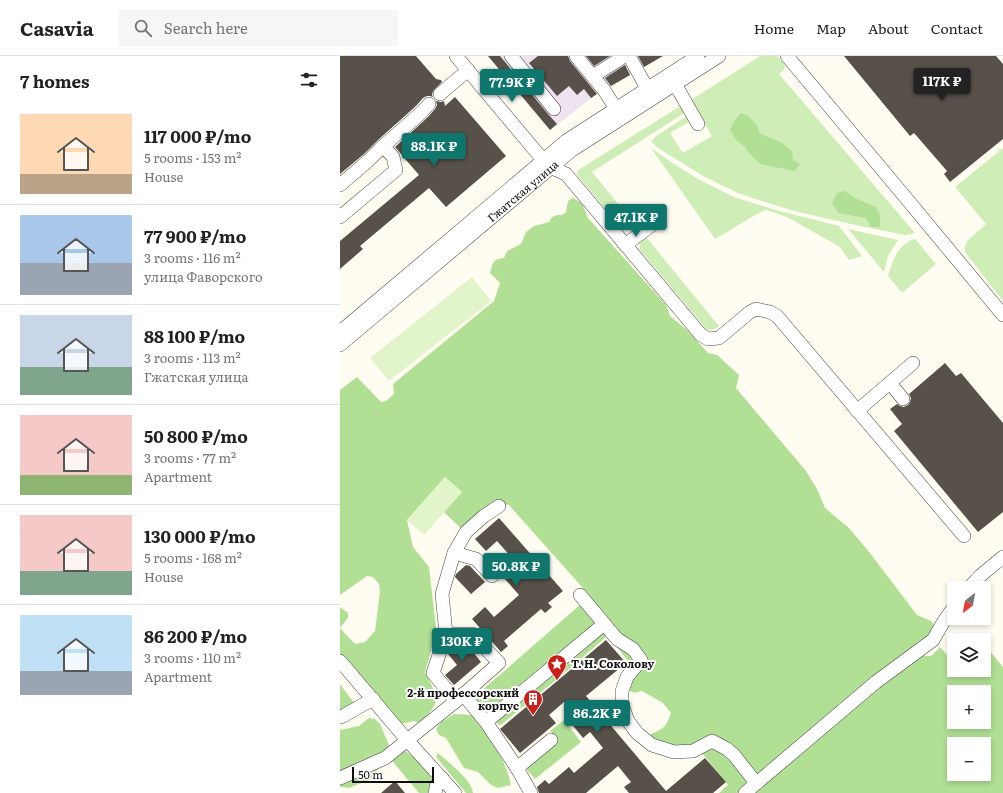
<!DOCTYPE html>
<meta charset="utf-8">
<style>
:root{--surface:#fff;--page:#f6f6f6;--text:#202124;--muted:#757577;--line:#e0e0e0;--accent:#0f766e}
body{margin:0;font-family:Literata,serif;background:var(--page);color:var(--text);height:100vh;display:flex;flex-direction:column;font-size:15px;white-space:nowrap}
*{box-sizing:border-box;margin:0}
p{font-size:13px;color:var(--muted)}
.icon{flex:none;width:22px;height:22px;fill:none;stroke:currentColor;stroke-width:2;stroke-linecap:round;stroke-linejoin:round}
.map{position:relative;flex:1;overflow:hidden}
.side{display:flex;flex-direction:column;background:var(--surface);width:340px}
.side>*{flex:none}
.needle{width:26px;rotate:211deg}
.tools{position:absolute;left:607px;top:525px;display:grid;gap:8px}
.tools a{display:grid;place-items:center;width:44px;height:44px;border-radius:0px;background:var(--surface);box-shadow:0 2px 6px #0003;font-size:20px}
.scale{position:absolute;left:12px;bottom:10px;width:82px;box-sizing:border-box;padding-left:4px;border:2px solid #0f0f0f;border-top:0;font-size:11px;line-height:14px;white-space:nowrap;color:#0f0f0f;-webkit-text-stroke:3px #fff;paint-order:stroke}
.price{position:absolute;translate:-50% -34px;padding:0 9px;border-radius:4px;background:var(--accent);color:#fff;font-size:13px;line-height:26px;filter:drop-shadow(0 1px 2px #0008)}
.price::after{content:'';position:absolute;left:50%;top:24px;width:12px;height:9px;margin-left:-6px;background:inherit;clip-path:polygon(0 0,100% 0,50% 100%)}
.price.on{background:#222;color:#fff}
ul{padding:0;list-style:none}
li{display:flex;align-items:center;gap:12px;height:100px;padding:0 20px}
li+li{border-top:1px solid var(--line)}
li span{display:grid;place-items:center;flex:none;width:112px;height:80px;border-radius:0px;color:#555}
li>.icon{margin-inline-start:auto}
span .icon{width:48px;height:48px;fill:#fffc;stroke-width:1}
li b{font-size:17px}
h2{display:flex;justify-content:space-between;align-items:center;height:48px;padding:0 20px;font-size:17px}
header{display:flex;align-items:center;gap:24px;box-sizing:border-box;height:56px;padding:0 20px;background:var(--surface);border-bottom:1px solid var(--line)}
header strong{font-size:19px}
nav{display:flex;gap:22px;margin-inline-start:auto;font-size:14px}
.search{width:280px;height:36px;background:var(--page);display:flex;align-items:center;gap:10px;box-sizing:border-box;padding:0 14px;border-radius:0px;color:var(--muted);font-size:15px}
main{display:flex;flex:1;min-height:0}
.map>svg:first-child{display:block}
</style>
<header>
<strong>Casavia</strong>
<div class="search"><svg class="icon" aria-label="search" viewBox="0 0 24 24"><circle cx="10" cy="10" r="6"/><path d="M15 15l6 6"/></svg>Search here</div>
<nav><a>Home</a><a>Map</a><a>About</a><a>Contact</a></nav>
</header>
<main>
<section class="side">
<h2>7 homes<svg class="icon" aria-label="filters" viewBox="0 0 24 24"><path d="M4 7h16M4 17h16"/><circle cx="9" cy="7" r="2"/><circle cx="15" cy="17" r="2"/></svg></h2>
<ul>
<li><span style="background:linear-gradient(#ffd9b3 75%,#b9a48a 0)"><svg class="icon" aria-label="home" viewBox="0 0 24 24"><path d="M3 11l9-7 9 7M6 9v11h12V9"/></svg></span><div><b>117 000 ₽/mo</b><p>5 rooms · 153 m²</p><p>House</p></div></li>
<li><span style="background:linear-gradient(#a9c7e8 60%,#9aa5b1 0)"><svg class="icon" aria-label="home" viewBox="0 0 24 24"><path d="M3 11l9-7 9 7M6 9v11h12V9"/></svg></span><div><b>77 900 ₽/mo</b><p>3 rooms · 116 m²</p><p>улица Фаворского</p></div></li>
<li><span style="background:linear-gradient(#c9d6e8 65%,#7fa58c 0)"><svg class="icon" aria-label="home" viewBox="0 0 24 24"><path d="M3 11l9-7 9 7M6 9v11h12V9"/></svg></span><div><b>88 100 ₽/mo</b><p>3 rooms · 113 m²</p><p>Гжатская улица</p></div></li>
<li><span style="background:linear-gradient(#f6c9c9 75%,#8fb573 0)"><svg class="icon" aria-label="home" viewBox="0 0 24 24"><path d="M3 11l9-7 9 7M6 9v11h12V9"/></svg></span><div><b>50 800 ₽/mo</b><p>3 rooms · 77 m²</p><p>Apartment</p></div></li>
<li><span style="background:linear-gradient(#f6c9c9 70%,#7fa58c 0)"><svg class="icon" aria-label="home" viewBox="0 0 24 24"><path d="M3 11l9-7 9 7M6 9v11h12V9"/></svg></span><div><b>130 000 ₽/mo</b><p>5 rooms · 168 m²</p><p>House</p></div></li>
<li><span style="background:linear-gradient(#bfe0f5 70%,#9aa5b1 0)"><svg class="icon" aria-label="home" viewBox="0 0 24 24"><path d="M3 11l9-7 9 7M6 9v11h12V9"/></svg></span><div><b>86 200 ₽/mo</b><p>3 rooms · 110 m²</p><p>Apartment</p></div></li>
</ul>
</section>
<div class="map">
<svg width="663" height="737" viewBox="0 0 663 737">
<rect width="100%" height="100%" fill="#fffdf1"/>
<path fill="#eee3ee" d="M148,0h175l-62,35 -51,39z"/>
<path fill="#cfedb6" d="M420,0h17l7,8 1,3 -2,4 -4,3 136,159 -10,2 -45,-9 -62,-14 -30,-9 -30,-10 -35,-17 -45,-28 -6,-6v-2l4,-4 31,-20 3,5 -20,12 13,20 29,-17 -21,-36z
M342,49l4,7 -94,60 45,55c-6,3 -10,3 -16,1l-42,-51 -2,-4 1,-3z
M311,92l20,14 27,17 36,18 38,12 67,17 23,30 -13,4 -9,-13 -51,-29 -13,-5 -11,-3 -8,4 -42,25z
M663,92v153l-38,-49v-6l3,-6 18,-16 -31,-37z
M508,173l50,11 -10,16 -4,16z
M306,181l73,89c-4,3 -7,5 -12,4l-67,-80 -1,-8z
M575,183l21,25 -34,29 -14,-17c4,-15 11,-33 27,-37z"/>
<path fill="#b1df94" fill-rule="evenodd" d="M401,57l7,3 8,8 4,9 22,10 10,8 1,9 7,4 -5,7 -35,-7 -9,-9 -7,-9 -8,-6 -6,-10 4,-9z
M505,135l12,8 19,8 4,9v11h-9l-5,-9 -28,-5 -6,-10 5,-10z
M233,142l9,5 6,15 78,87 4,11 17,14 21,23 9,2 22,20 -3,13 70,83 11,18 8,19 24,20 21,25 47,62 14,6 3,4v5l-7,9c-9,1 -13,4 -11,14l10,3h5l9,-9 7,8 7,-5v20h30v-26l19,23v126h-284l9,-8 -25,-31 -10,-8 -24,1 -17,-5 -3,-7c15,-7 16,-6 22,-22l-8,-10 -21,-12 -7,2 -5,-2 -6,-13 3,-18 -17,-22 -4,-1 -44,38 -60,49 -3,1 -22,-25 2,-7 111,-97 -82,-92 -38,33 -26,-25 18,-20 -17,-15 -38,43 6,27 16,20 7,60 -5,24 -6,21c13,27 18,29 -6,51l-5,-2 -13,3 -61,-71v-46l8,6v5l-8,10 15,16 10,-2 10,-11 5,-39 -1,-8 -6,-7 -6,-1 -27,19v-205l17,-13 24,25 5,-1 8,-7 -1,-10 101,-83 6,-18 -10,-10c3,-10 2,-14 14,-15l3,-7 14,-7 5,-12 8,-6 15,-4 3,-5 5,-2h5l4,-3 2,-11zM614,636h30v30h-30zM614,688h30v30h-30z
M0,628l17,23 -17,15z
M114,658l19,1c5,7 12,15 17,23 10,14 17,30 21,47l-13,3 -7,-3 -13,-13 -14,-4 -18,-30 -7,-3 -3,-6 5,-7z
M29,662l6,1 5,5 9,21 -11,19v5l-7,10 -22,9 -9,-1v-57l19,-4z
M224,664l17,22 -46,37 -11,-13 33,-27 -7,-8z
M64,694c7,5 25,19 27,27 1,5 -2,11 -3,16h-9l-26,-31v-5z
M98,697c9,8 35,28 35,40h-7l-30,-36z"/>
<path fill="#e2f4c9" d="M132,221l19,24 -102,80 -19,-23z
M105,421l17,15 -38,43 -17,-15z"/>
<path fill="#58514a" d="M0,0h76l20,23 5,1 1,2 -9,9 -1,4 1,2 -3,-1h-3l-4,2 -7,8 -38,34 -14,14 -24,20z
M148,0h12l48,58 9,10 -7,6z
M198,0h30l2,5 27,33 -6,4 -7,-9 -7,6 -8,-9 -12,10 -28,-33z
M246,0h24l-16,10z
M298,0h25l-19,11z
M504,0h152l7,8v75l-53,43 -6,-8 3,-3 -33,-38 -4,3z
M285,9l5,10 -19,11 -6,-8z
M115,41l51,59 -60,51 -17,-19 -69,58 3,3 -23,20v-28l79,-66 -24,-28 33,-30 7,-8 2,-4 -1,-4 5,1 3,-1 1,5z
M605,307l11,13 5,-3 42,50v89l-25,20 -84,-101 8,-7 -12,-15 7,-5 3,2 4,1 4,-2 2,-3 1,-4 -2,-4z
M159,462l64,73 -15,12 4,4 -7,6 -4,-4 -37,32 4,5 -7,6 -29,-33 13,-12 9,10 25,-22 -22,-25 15,-12 -15,-17 -11,10 -11,-12z
M126,509l4,1 15,16 -14,12 -16,-17 1,-3z
M266,584l20,23 -40,33 80,95 39,-33 21,24 -13,11h-84l-5,-6 7,-5 -13,-16 -32,27h-47l-2,-6 8,-7 4,4 20,-17 5,6 29,-25 -13,-16 -7,6 -13,-16 7,-5 -13,-15 -15,13 7,8 -36,30 -20,-24z
M121,586h4l16,20 -27,23 -9,-10 12,-10 -9,-11z
M55,725l10,12h-24z"/>
<g fill="none" stroke-linecap="round" stroke-linejoin="round">
<g stroke="#424242" stroke-width="14">
<g id="minor">
<path d="M116,0l87,104 7,7 16,7 135,161 7,4 11,-1 31,-26 6,-3 14,3 7,4 187,220"/>
<path d="M171,0l43,53"/>
<path d="M236,0l28,34 12,19"/>
<path d="M289,0l18,32"/>
<path d="M447,0l119,142 97,117"/>
<path d="M253,20l27,-17"/>
<path d="M335,28l23,40"/>
<path d="M100,38l28,-24"/>
<path d="M0,129l28,-24 12,-12 42,-37 7,-8"/>
<path d="M0,161l56,-47 -3,-13 -10,-11"/>
<path d="M285,189l31,-23"/>
<path d="M0,276l226,-191 132,-85"/>
<path id="s1" d="M0,289l232,-195 147,-94"/>
<path d="M550,327l13,16"/>
<path d="M517,355l56,-48"/>
<path d="M114,497l22,6 16,17"/>
<path d="M629,532l11,-12 23,-19"/>
<path d="M240,539l37,44 16,10 8,11 -14,17 -5,14v14l6,16 9,12 15,12 22,7 19,-1 19,-10 15,8 7,6 22,28"/>
<path d="M0,605l67,79 48,53"/>
<path d="M123,638l23,28 31,46 14,25"/>
<path d="M116,645l-23,-28 13,-39 -4,-40 12,-41 12,-21 18,-16 15,-10"/>
<path d="M0,661l3,-1 30,-17"/>
<path d="M146,666l118,-98"/>
<path d="M177,712l34,-28"/>
<path d="M0,722l45,-20 71,-57 43,-38 -27,-29h-26"/>
<path d="M95,737l2,-9 5,-6"/>
<path d="M405,737l131,-111 57,-42 11,-19 10,-14"/>
</g>
</g>
<use href="#minor" stroke="#fff" stroke-width="13"/>
</g>
<defs>
<g id="sight-pin" transform="scale(1)"><path d="M0 17L-7.5 6A9.5 9.5 0 1 1 7.5 6Z" fill="#cb1f1b" stroke="#fff"/><path d="M0-6L1.8-2.2L6-1.7L2.9 1.2L3.7 5.4L0 3.3L-3.7 5.4L-2.9 1.2L-6-1.7L-1.8-2.2Z" fill="#fff"/></g>
<g id="building-pin" transform="scale(1)"><path d="M0 17L-7.5 6A9.5 9.5 0 1 1 7.5 6Z" fill="#cb1f1b" stroke="#fff"/><path d="M-4-6H4V6H1V3H-1V6H-4ZM-2.5-4.3h1.7v1.8h-1.7ZM.8-4.3h1.7v1.8H.8ZM-2.5-1h1.7V.8h-1.7ZM.8-1h1.7V.8H.8Z" fill="#fff"/></g>
</defs>
<g fill-rule="evenodd">
<use href="#sight-pin" x="217" y="608"/>
<use href="#building-pin" x="193" y="643"/>
</g>
<g text-anchor="middle" stroke-width="4" stroke-linejoin="round" paint-order="stroke">
<g font-size="11" fill="#0f0f0f" stroke="#fff">
<text dy="4" stroke="none"><textPath href="#s1" startOffset="239">Гжатская улица</textPath></text>
</g>
<g font-size="11" font-weight="bold" fill="#0f0f0f" stroke="#fff" text-anchor="start">
<text x="231" y="612">Т. Н. Соколову</text>
<text x="179" y="641" text-anchor="end">2-й профессорский<tspan x="179" dy="13">корпус</tspan></text>
</g>
</g>
</svg>
<div class="tools">
<a><svg class="needle" viewBox="-14 -14 28 28"><path d="M0-13l5 13h-10z" fill="#e53935"/><path d="M0 13l5-13h-10z" fill="#757577"/></svg></a>
<a><svg class="icon" aria-label="layers" viewBox="0 0 24 24"><path d="M12 4l9 5-9 5-9-5zM3 14l9 5 9-5"/></svg></a>
<a>+</a>
<a>−</a>
</div>
<div class="scale">50 m</div>
<b class="price on" style="left:602px;top:46px">117K ₽</b>
<b class="price" style="left:172px;top:47px">77.9K ₽</b>
<b class="price" style="left:94px;top:111px">88.1K ₽</b>
<b class="price" style="left:296px;top:182px">47.1K ₽</b>
<b class="price" style="left:176px;top:531px">50.8K ₽</b>
<b class="price" style="left:122px;top:606px">130K ₽</b>
<b class="price" style="left:257px;top:678px">86.2K ₽</b>
</div>
</main>
